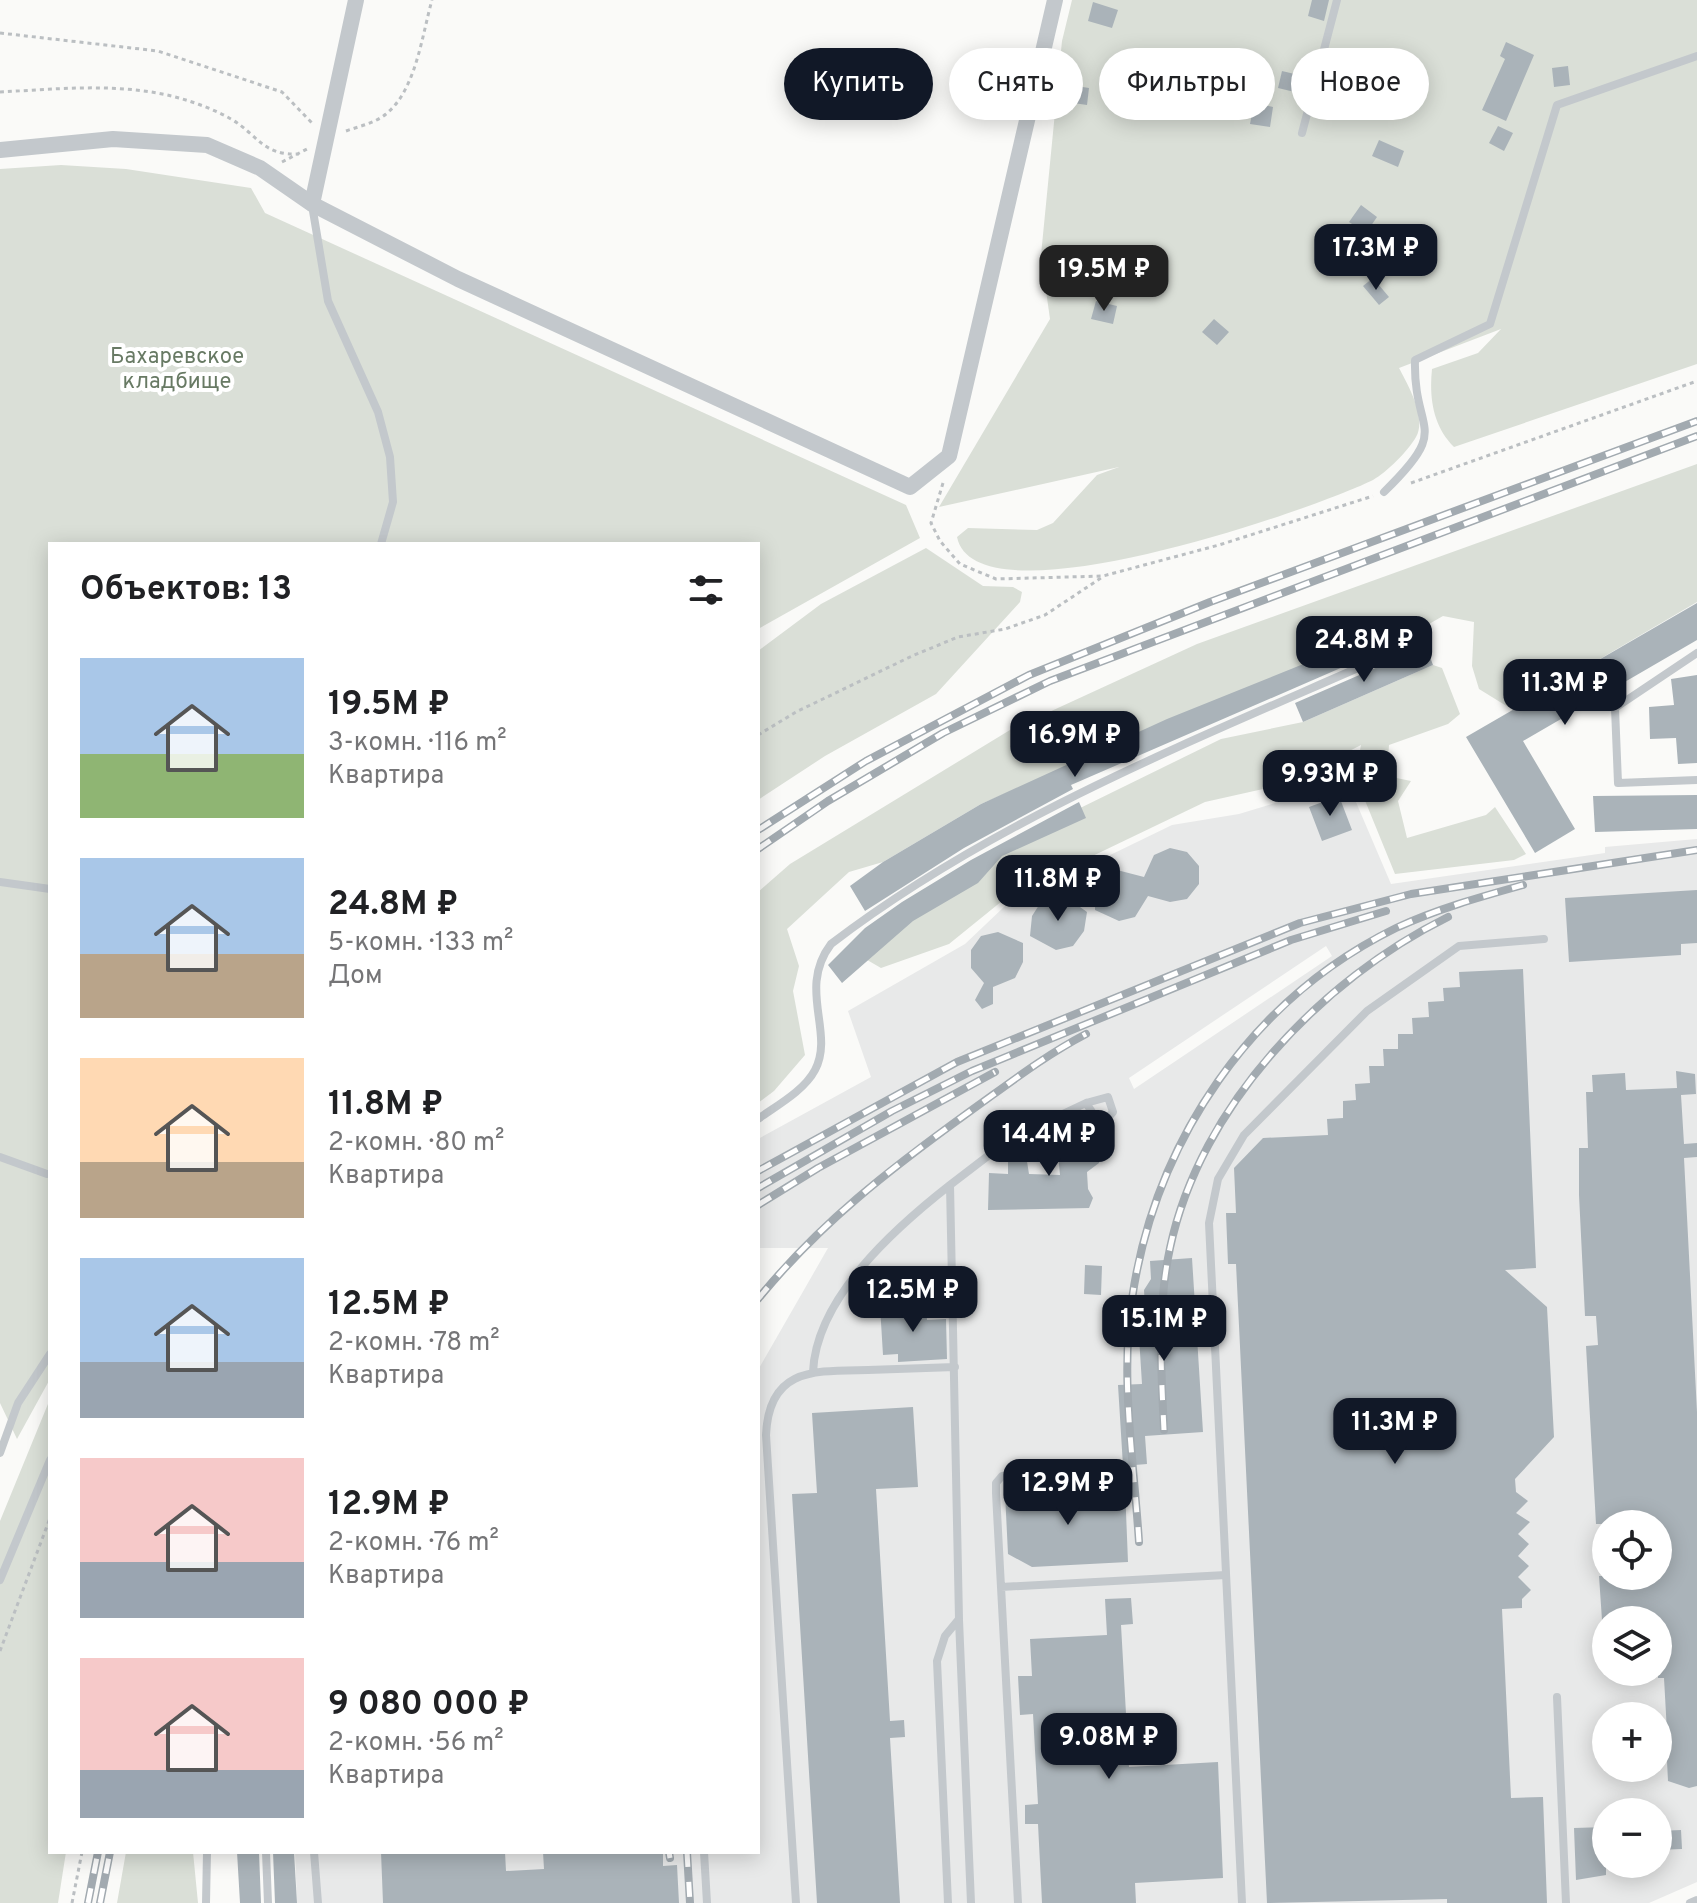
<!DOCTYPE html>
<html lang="ru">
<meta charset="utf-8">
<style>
:root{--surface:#fff;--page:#f2f2f2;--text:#202124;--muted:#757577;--accent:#111827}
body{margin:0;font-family:Overpass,sans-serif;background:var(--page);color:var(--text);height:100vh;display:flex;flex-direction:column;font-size:30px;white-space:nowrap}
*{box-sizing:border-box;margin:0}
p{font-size:26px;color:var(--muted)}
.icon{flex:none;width:44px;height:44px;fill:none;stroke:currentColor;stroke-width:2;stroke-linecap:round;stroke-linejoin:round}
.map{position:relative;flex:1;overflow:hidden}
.side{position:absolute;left:48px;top:542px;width:712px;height:1312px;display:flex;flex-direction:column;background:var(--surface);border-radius:0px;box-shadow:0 4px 20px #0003}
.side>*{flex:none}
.top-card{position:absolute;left:784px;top:48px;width:760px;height:72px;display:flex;gap:16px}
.fabs{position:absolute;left:1592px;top:1510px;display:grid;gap:16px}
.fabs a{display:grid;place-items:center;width:80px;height:80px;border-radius:50%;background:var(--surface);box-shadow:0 4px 20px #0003;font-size:40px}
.price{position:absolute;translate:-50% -68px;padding:0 18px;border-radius:16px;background:var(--accent);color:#fff;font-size:26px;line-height:52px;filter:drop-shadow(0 2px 4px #0008)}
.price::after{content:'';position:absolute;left:50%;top:48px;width:24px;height:18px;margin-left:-12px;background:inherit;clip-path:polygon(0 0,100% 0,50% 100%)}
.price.on{background:#222;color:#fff}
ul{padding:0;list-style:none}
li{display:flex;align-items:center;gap:24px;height:200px;padding:0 32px}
li span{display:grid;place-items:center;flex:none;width:224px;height:160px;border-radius:0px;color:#555}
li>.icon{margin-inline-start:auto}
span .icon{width:96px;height:96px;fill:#fffc;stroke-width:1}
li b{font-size:34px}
h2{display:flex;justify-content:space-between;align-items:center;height:96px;padding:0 32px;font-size:34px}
.tag{padding:0 28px;border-radius:36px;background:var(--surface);box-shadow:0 4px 20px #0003;font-size:28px;line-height:72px}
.tag.on{background:var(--accent);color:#fff}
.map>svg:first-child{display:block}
</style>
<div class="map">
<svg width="1697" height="1903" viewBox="0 0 1697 1903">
<rect width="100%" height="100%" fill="#fafaf8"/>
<path fill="#e8e9e9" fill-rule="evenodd" d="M1347,781l44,103 214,-31v-6l92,-8v1043l-48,21h-1352l-2,-51h463v-482l70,-122h-70v-109l113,-62 -23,-66 117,-67 40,-38 167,-81 67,-11zM1326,946l6,10 -198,133 -5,-11zM1606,1524h52v52h-52zM1606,1620h52v52h-52zM1606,1716h52v52h-52zM1606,1812h52v52h-52z"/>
<path fill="#dadfd7" d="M1072,0h625v364l-243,83c-21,-21 -25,-49 -22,-78l46,-16 23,-24 -102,39c9,17 28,50 17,69 -8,14 -29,35 -43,43 -56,28 -397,148 -416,57l11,-9 69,2 16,-7 44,-48 22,-8 -180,40 111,-188 -9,-64 21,-214z
M61,165l65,4 125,19 14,25 641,292 14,33 -162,91v-85h-708v835l-33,60 -17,-36v-1234z
M1697,464v138l-184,108 -34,-21 -7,-23 2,-44 -31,-6 -14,8 -12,-8 -436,188 -98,58 -34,10 -62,57 12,37 -6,25 12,64 -31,36 -16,12v-211l32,-28 220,-134 187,-86z
M926,548l57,38 30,1 9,5 -2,10 -84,92 -111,62 -67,44v-149l63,-47z
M1433,665l9,3 18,46 -12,10 -59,21 -2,31 24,5 -13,20 9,37 79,-23 9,-8 31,47 -12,6 -119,14 -40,-98 6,-31 -75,39 -81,18 -198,95 -58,47 -68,24 -19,-11 114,-98 245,-120 82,-17z
M50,1399v453h16l-8,51h-58v-382z
M126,1852h67l5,51h-81z"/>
<path fill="#aab3b9" d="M1312,0h17l-5,21 -16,-5z
M1093,2l25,8 -6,18 -24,-7z
M1506,42l28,13 -28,66 -24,-11 23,-51 -5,-3z
M1568,66l2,19 -16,2 -2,-19z
M1282,71l25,6 -4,17 -25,-6z
M1076,86l13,2 -2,17 -14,-2z
M1254,103l19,4 -3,20 -20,-3z
M1498,126l15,7 -9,18 -15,-8z
M1379,140l25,11 -6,16 -26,-11z
M1361,205l16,12 -11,16 -17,-11z
M1415,244l10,16 -15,10 -11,-16z
M1373,278l16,19 -10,8 -16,-19z
M1096,301l21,5 -4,18 -22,-5z
M1214,319l15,13 -12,13 -15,-13z
M1697,603v37l-174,101 52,88 -40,24 -69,-116z
M1353,644l6,16 -288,125 2,4 -109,59 -99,63 -15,-25 33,-24 98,-58 186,-85z
M1426,646l7,19 -130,57 -8,-19z
M1697,675v88l-19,1 -2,-26 -26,1 -1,-32 25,-2 -3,-26z
M1697,795v34l-102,3 -2,-36z
M1339,796l13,34 -30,11 -13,-34z
M1079,802l7,16 -84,38 -24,27 -65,38 -71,62 -14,-18 37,-37 37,-26 69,-42z
M1170,848l17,4 12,14v18l-12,15 -17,3 -22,-6 -13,21 -16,4 -24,-11v-18l7,-15 15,-7 27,7 10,-22z
M1697,890v53l-16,1v11l-112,7 -4,-64z
M1066,897l21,15 -3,19 -11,15 -17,4 -26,-14 2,-20 9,-14z
M998,932l25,11v19l-8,16 -22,9v17l-11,5 -7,-9 9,-17 -13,-15v-18l10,-14z
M1523,969l13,299 -31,2 42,37 7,130 -39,42 1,13 12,9 -12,12 14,9 -12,12 11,10 -11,12 11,10 -11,11 13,13 -9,9v9l-20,1 9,189 32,-1 4,106h-100v-4l-180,4 -31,-639h-8l-2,-51h10l-2,-45 29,-30 65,-3 -1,-16 16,-1v-17l13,-1 -1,-16 15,-1 -1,-17h15l-1,-17h15v-15h15l-1,-16 17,-1 -1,-15 16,-1 -1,-13 17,-1 -1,-15z
M1676,1071l19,3 1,20 -15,1 3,49 13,-1v14l-13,1 13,254v374l-8,2 -21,-7 -1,-20 -9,-5v-24h9l-3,-54h-6v-58h-56l-3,-44h59v-52h-62l-10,-178 12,-1 -2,-29h-11l-6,-121v-47h9l-2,-56h7l-1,-17 33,-2 1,17 51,-2z
M1072,1121l25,15 5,13 -3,14 -12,9 1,17 5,9 -4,10 -101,2 1,-37 19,1v-15l7,-7 11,3 3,19 31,1 -3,-32 15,-15z
M1192,1258l11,174 -58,4 2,28 -24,2 -5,-81 24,-1 -4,-63 7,-14 -1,-17 7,-11 -1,-18z
M1085,1265l17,1 -1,29 -17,-1z
M926,1304l1,16 19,-1 1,40 -49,3v-8l-15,1 -3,-49z
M913,1407l5,80 -42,2 14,232 14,-1 1,17 -15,1 10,165h-83l-25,-409 25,-1 -5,-80z
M1125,1487l3,75 -96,5 -24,-13 -3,-61z
M1131,1598l2,26 -12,1 8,142 89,-5 5,116 -88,5 1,20h-94l-4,-79h-13v-19l13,-1 -5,-90 -13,1 -2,-39h14l-2,-37 77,-4 -2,-36z
M1606,1827v48l-30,5 -2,-52z
M1681,1830l1,19 -24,1v-19z
M237,1852h22l2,51h-21z
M273,1852h21l3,51h-22z
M381,1852h124l1,19 38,-2 -1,-17h120v14l14,-1 2,38h-296z"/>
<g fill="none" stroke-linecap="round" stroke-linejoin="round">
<path stroke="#bbbfc2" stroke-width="3" stroke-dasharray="4 4" stroke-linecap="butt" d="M0,33l158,18 124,41 30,31
M0,92c58,-3 122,-10 179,6 18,5 36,12 52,21 27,16 32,37 68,35
M346,131c14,-5 29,-8 40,-17 30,-24 36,-79 46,-114
M282,162l25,-13
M943,483l-12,40 9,18 20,23 36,15 107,-3 116,-31 154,-49
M1411,483l286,-102
M758,735l38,-23 116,-56 46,-19 47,-8 40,-14 56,-37
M0,1651l50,-133
M72,1903l10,-51"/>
<path stroke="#c3c8cc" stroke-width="8" d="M1302,133l35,-133
M312,205l16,96 50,111 12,45 3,45 -12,42
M1384,492c69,-67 29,-57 31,-132l75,-36 67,-219 140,-49
M1697,653l-82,55 3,75 79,-3
M0,882l50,7
M758,1119c18,-13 46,-28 57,-49 20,-38 -18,-81 16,-126 174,-133 383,-211 581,-300
M0,1157l47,17
M813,1372c3,-74 82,-144 137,-187
M0,1453l18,-50 32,-49
M1109,1469l-107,7 -6,7v10l5,94 225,-12
M0,1580l50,-120
M1001,1587l17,316
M959,1620l12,283
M1557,1697l9,206
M266,1852l2,51
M314,1852l4,51
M704,1852l3,51
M206,1903l1,-51
M796,1903l-30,-468c3,-68 49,-64 102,-65 29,-1 58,-2 87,-3
M948,1903l-11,-242 8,-25 14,-17 -9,-434 60,-46 76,-36 22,-6 5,15 -8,9h-7l-12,-18
M1242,1903l-33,-680 9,-44 26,-44 123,-124 92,-65 85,-7
M1690,1903l7,-3"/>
<path stroke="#c3c8cc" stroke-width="16" d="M0,150l113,-11 94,6 53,23 52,36 146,75 452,208 39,-31 106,-456
M312,204l44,-204"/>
<g stroke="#a2aab0" stroke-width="8">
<path id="rail" d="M758,830l108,-69 163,-86 181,-73 487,-181
M758,849l70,-48 115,-68 107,-52 647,-245
M758,1171l199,-109 343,-139 111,-29 286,-44
M758,1188l134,-77 80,-40 319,-131 95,-29
M758,1205l60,-37 177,-96
M758,1299c63,-77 131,-129 211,-187 38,-27 75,-56 117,-78
M1164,1430c-3,-61 -7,-122 6,-182 30,-142 152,-269 278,-331
M1139,1542c-5,-79 -19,-163 -7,-243 23,-158 119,-300 264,-371 41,-19 84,-31 127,-43
M669,1852l1,6
M687,1852l3,51
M88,1903l10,-51
M100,1903l10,-51"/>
</g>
<use href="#rail" stroke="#fff" stroke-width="5" stroke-dasharray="15" stroke-linecap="butt"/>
</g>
<g text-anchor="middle" stroke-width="8" stroke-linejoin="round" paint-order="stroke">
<g font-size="22" fill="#687a64" stroke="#fff">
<text x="177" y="363">Бахаревское<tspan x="177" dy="25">кладбище</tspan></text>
</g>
</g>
</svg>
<div class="fabs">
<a><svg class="icon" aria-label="locate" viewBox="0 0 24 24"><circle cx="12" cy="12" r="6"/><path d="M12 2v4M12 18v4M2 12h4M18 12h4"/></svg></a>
<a><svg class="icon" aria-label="layers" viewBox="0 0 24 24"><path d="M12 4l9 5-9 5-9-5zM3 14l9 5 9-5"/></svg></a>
<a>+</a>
<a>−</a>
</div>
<b class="price" style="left:1376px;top:292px">17.3M ₽</b>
<b class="price on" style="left:1104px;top:313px">19.5M ₽</b>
<b class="price" style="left:1364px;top:684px">24.8M ₽</b>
<b class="price" style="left:1565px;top:727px">11.3M ₽</b>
<b class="price" style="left:1075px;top:779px">16.9M ₽</b>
<b class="price" style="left:1330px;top:818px">9.93M ₽</b>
<b class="price" style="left:1058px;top:923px">11.8M ₽</b>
<b class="price" style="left:1049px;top:1178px">14.4M ₽</b>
<b class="price" style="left:913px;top:1334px">12.5M ₽</b>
<b class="price" style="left:1164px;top:1363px">15.1M ₽</b>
<b class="price" style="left:1395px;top:1466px">11.3M ₽</b>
<b class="price" style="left:1068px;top:1527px">12.9M ₽</b>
<b class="price" style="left:1109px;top:1781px">9.08M ₽</b>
<div class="top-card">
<a class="tag on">Купить</a>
<a class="tag">Снять</a>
<a class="tag">Фильтры</a>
<a class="tag">Новое</a>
</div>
<section class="side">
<h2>Объектов: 13<svg class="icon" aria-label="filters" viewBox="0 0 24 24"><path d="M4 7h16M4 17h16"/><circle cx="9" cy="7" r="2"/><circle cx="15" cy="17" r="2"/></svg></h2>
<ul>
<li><span style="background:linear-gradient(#a9c7e8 60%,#8fb573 0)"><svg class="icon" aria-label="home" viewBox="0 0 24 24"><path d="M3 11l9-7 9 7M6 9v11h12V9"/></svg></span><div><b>19.5M ₽</b><p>3-комн. · 116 m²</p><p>Квартира</p></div></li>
<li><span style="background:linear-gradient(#a9c7e8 60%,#b9a48a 0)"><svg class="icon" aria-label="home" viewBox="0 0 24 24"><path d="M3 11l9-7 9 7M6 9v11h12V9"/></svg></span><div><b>24.8M ₽</b><p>5-комн. · 133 m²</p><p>Дом</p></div></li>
<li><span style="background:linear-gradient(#ffd9b3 65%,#b9a48a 0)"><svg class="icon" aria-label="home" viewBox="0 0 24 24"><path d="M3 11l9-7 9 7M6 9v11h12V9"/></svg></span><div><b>11.8M ₽</b><p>2-комн. · 80 m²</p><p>Квартира</p></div></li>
<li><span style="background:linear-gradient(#a9c7e8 65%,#9aa5b1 0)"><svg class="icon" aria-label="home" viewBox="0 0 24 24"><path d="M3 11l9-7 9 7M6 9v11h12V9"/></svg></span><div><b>12.5M ₽</b><p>2-комн. · 78 m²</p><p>Квартира</p></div></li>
<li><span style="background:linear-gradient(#f6c9c9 65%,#9aa5b1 0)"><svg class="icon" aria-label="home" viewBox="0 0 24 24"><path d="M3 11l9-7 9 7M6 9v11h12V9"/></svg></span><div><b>12.9M ₽</b><p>2-комн. · 76 m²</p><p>Квартира</p></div></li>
<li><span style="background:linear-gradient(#f6c9c9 70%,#9aa5b1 0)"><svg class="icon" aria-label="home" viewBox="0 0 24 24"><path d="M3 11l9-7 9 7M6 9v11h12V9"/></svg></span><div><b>9 080 000 ₽</b><p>2-комн. · 56 m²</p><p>Квартира</p></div></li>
</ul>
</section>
</div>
